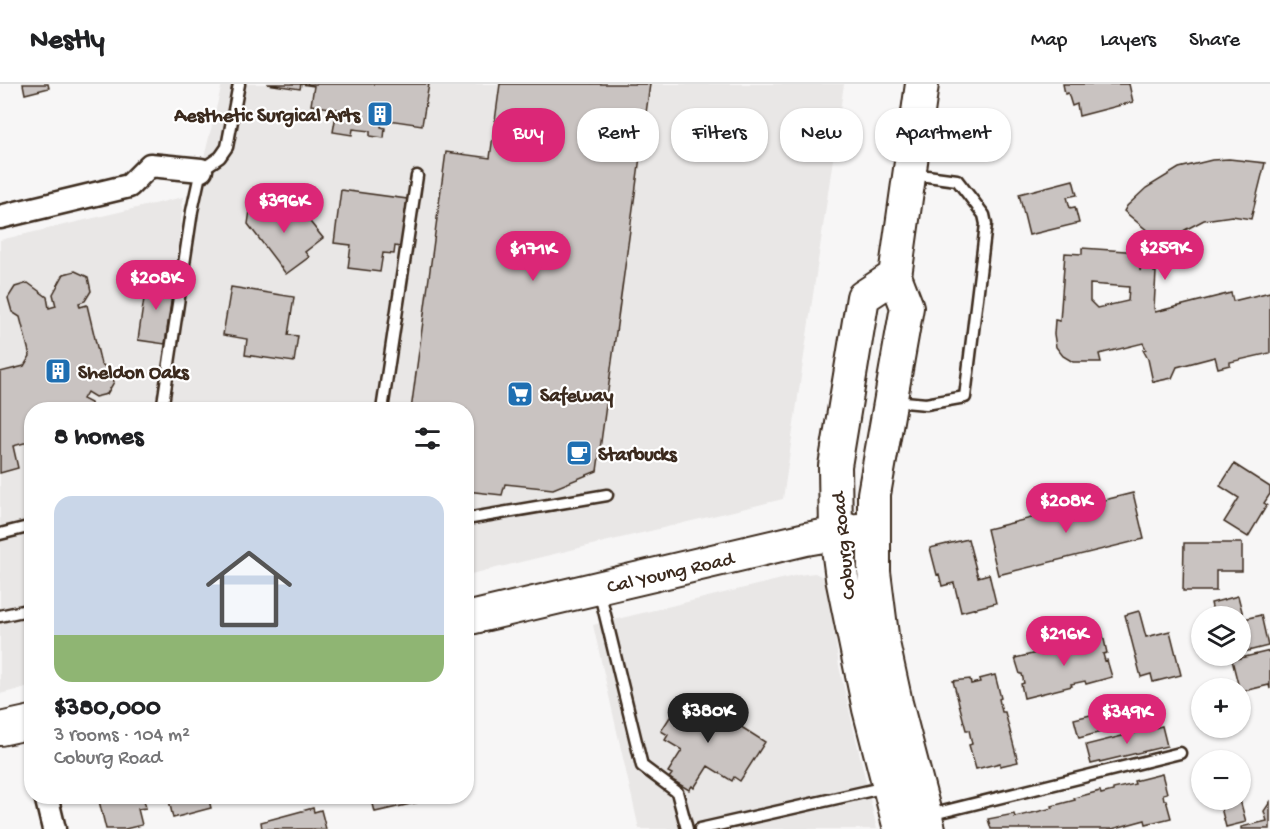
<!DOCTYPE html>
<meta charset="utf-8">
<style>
:root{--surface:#fff;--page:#f2f2f2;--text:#202124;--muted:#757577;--line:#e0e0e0;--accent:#db2777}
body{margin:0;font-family:"Gochi Hand",sans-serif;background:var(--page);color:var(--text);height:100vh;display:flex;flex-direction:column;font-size:22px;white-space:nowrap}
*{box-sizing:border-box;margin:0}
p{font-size:20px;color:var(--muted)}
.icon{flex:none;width:33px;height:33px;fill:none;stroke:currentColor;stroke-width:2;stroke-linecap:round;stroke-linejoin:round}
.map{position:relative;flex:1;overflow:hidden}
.sheet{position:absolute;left:24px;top:318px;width:450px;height:402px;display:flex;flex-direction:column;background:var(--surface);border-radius:24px;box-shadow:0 2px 4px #0004}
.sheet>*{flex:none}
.banner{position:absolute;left:492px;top:24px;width:570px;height:54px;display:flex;gap:12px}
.controls{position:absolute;left:1191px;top:522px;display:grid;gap:12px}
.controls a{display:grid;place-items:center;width:60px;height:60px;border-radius:50%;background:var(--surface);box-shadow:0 2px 4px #0004;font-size:30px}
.price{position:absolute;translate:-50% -51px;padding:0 14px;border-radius:21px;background:var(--accent);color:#fff;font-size:20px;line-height:39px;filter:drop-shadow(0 2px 3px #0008)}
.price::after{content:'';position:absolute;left:50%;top:36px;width:18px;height:14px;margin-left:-9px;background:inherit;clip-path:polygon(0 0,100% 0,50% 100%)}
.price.active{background:#222;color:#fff}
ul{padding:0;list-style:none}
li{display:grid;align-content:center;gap:12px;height:318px;padding:0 30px}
li span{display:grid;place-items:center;height:186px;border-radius:18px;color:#555}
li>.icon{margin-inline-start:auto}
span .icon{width:108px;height:108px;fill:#fffc;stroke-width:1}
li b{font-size:26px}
h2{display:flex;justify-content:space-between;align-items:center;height:72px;padding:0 30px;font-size:26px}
.pill{padding:0 21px;border-radius:24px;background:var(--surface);box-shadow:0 2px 4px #0004;font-size:21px;line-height:54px}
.pill.active{background:var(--accent);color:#fff}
header{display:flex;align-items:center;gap:36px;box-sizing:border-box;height:84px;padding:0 30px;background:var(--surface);border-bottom:2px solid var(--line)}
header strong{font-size:28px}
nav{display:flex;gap:33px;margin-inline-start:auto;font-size:21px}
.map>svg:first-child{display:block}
</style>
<header>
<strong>Nestly</strong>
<nav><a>Map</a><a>Layers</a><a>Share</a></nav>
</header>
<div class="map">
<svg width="1270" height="745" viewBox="0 0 1270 745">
<rect width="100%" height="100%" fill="#f7f6f6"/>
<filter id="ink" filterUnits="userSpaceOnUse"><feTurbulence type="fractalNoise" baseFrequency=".0167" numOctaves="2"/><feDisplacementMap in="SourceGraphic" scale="12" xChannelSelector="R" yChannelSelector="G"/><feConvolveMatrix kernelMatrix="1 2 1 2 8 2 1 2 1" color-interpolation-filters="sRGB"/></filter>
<g filter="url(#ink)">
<path fill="#e9e7e6" d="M222,0h622l-61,415 -316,76 -1,-165h-304l39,-240z
M183,113l-4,52 -25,160 -122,1 -1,276 -31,8v-454z
M815,489l8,4 5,11 11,78 38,163h-238l-46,-204 205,-50z"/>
<path fill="#c9c3c1" stroke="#3b2a1e" stroke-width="1.5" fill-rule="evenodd" d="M23,0h25l1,4 -24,6z
M267,0h34l-1,5z
M301,0h128l-7,41 -40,-6 -1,8 4,1 -1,10 -14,-2v-5l-17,-2 -1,6 -19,-3 4,-23 -26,-4 3,-19z
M500,0h150l-53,387 -44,18 -48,-5 -3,11 -36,-4v-81h-55l35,-258 44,6z
M1063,0h66l4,18 -54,14 -2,-12 -5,2 -4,-13 -3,1z
M1229,75l36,4 -14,56 -19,-3 -28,4 -19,10 -10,8 -14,18 -7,13v3h2l-2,36 1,4 76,-19 2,8 37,-9v61l-40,9v3l-12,3 -3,-11 -38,10 -5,11 -19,4 -5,-23 -5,-9 3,-1 -3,-6 -44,11 2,8h-28l-10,-6 -7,-9 -2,-13 1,-14 5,1 5,-68 17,1v-6l58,4v19l5,-16 11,-17 -32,-27 3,-5 19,-18 33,-20 33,-8zM1090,200l39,3 -1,14 -31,7 -7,-7z
M1073,96l4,15 -10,2 3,11 5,-1 4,16 -50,12 -10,-41z
M341,106l66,9 -6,48 -6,-1 -1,8 -11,-1 -3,19 -32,-4 3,-23 -17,-2z
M251,120l51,8 21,26 -18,14 4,5 -23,17 -38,-50z
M75,187l13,6 3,14 -6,10 -6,2 1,4 7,-2 14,59 10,6 3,12 -7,12 -12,3 -8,-5 -4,7 8,4 1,7h-60v31l-19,5 5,22 -18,5v-101l24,-6 6,-10 -10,-39 -8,-5 -4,-14 7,-11 13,-4 19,14 2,11 7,-2 -3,-12 11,-20z
M147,194l27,3 -9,63 -27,-4z
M231,203l63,10 -6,38 10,1 -4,26 -49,-7 2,-16 -24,-4z
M1234,380l36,23v7l-6,9 3,2 -19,32 -24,-15 15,-24 -19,-12z
M1133,409l11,46 -146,36 -11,-46z
M968,455l10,38 11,-3 7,29 -35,9 -7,-29 -12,3 -3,-12 -2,1 -7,-27z
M1184,459h58v28h-26v20h-33z
M1238,512l6,23 17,-4 7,31 -28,7v-37h-26l-3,-13z
M1139,527l7,26 24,-6 11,44 -28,7 -2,-8 -10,3 -16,-62z
M1103,551l4,18 -4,1 2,7 2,-1 5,17 -26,7 -1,-3 -14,3 1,2 -48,12 -3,-14 3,-1 -2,-9h-2l-5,-16 26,-6 1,3 13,-3 -1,-3 22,-5v-2z
M1270,567v38l-1,-4 -29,7 -8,-32z
M995,591l6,23 -2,1 3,13h3l13,50 -18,4v-3l-24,6 -7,-24 3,-1 -3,-14h-3l-13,-49 17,-2 1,5 9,-2 -1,-3z
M691,611l74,47 -25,39 -6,-4 -2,4 -24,-15 -14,22 -2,-2 -3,4 -20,-12 3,-4 -4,-2 14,-22 -17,-10 3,-5 -7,-4 20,-31 5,3z
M1119,624l4,18 -44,12 -5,-19z
M1162,642l5,20 -76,18 -5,-19z
M1162,690l5,19 -4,1 1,6h2l5,18 -25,6 -1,-4 -33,9h-121l-3,-10 26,-5 1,3 38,-9 -1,-2 23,-6 -1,-2 26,-7 1,3 12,-3v-2l22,-5 -1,-3z
M143,712l3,12 -8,1 4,16 -17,4h-19l-8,-32z
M168,712h40l3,12 -38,10z
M371,712h52l1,5 -49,11z
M1219,716h21l6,22 -20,5z
M1270,718v27h-29v-2l26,-6 -3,-10z
M313,724l1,4 7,-2 5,19h-64l-1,-7z"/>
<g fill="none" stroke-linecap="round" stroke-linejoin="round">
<g stroke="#3b2a1e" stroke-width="15">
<path id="service" d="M894,317l32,3 39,-7 21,-173 -2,-9 -27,-35 -45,-6
M162,326l30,-199 9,-41 19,-13 7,-10 12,-63
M382,326l35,-234
M466,435l141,-24
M0,450l32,-8
M599,506l43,176 35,26 10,37
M0,532l32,-7
M929,731l251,-62
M700,745l186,-42"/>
</g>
<g stroke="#3b2a1e" stroke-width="27">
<path id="minor" d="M0,133l129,-31 21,-21 51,5
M46,712l8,33"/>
</g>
<g stroke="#3b2a1e" stroke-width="36">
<path id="secondary" d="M922,0l-27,192 12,31 -33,187v78l9,71 13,60 33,126
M895,192l-32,21 -28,169 1,67 6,45 27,131 31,120
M466,535l340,-80 51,-9
M0,645l32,-7"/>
</g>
<use href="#service" stroke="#fff" stroke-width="10"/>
<use href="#minor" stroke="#fff" stroke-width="22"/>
<use href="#secondary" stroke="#fff" stroke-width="32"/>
</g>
</g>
<defs>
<g id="building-square" transform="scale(1.35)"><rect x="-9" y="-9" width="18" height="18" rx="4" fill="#1f6fb2" stroke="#fff"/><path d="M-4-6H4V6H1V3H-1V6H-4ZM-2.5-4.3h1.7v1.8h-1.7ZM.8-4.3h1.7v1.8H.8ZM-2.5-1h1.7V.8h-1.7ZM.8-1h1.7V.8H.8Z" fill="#fff"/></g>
<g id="supermarket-square" transform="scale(1.35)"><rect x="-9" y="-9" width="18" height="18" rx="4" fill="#1f6fb2" stroke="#fff"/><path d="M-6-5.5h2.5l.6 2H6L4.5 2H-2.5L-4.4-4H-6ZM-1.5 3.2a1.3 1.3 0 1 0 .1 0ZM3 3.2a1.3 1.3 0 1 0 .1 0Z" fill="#fff"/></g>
<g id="cafe-square" transform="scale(1.35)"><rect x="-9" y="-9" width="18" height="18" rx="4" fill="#1f6fb2" stroke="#fff"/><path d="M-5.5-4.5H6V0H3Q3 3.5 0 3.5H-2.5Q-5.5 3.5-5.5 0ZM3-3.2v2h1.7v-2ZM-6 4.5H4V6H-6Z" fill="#fff"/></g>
</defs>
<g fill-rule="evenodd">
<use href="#building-square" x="380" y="30"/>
<use href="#building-square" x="58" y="287"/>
<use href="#supermarket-square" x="520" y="310"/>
<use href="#cafe-square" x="579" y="369"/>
</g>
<g text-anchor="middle" stroke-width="4.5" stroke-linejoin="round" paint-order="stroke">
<g font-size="20" font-weight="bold" fill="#3b2a1e" stroke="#fff" text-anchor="start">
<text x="360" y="37" text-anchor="end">Aesthetic Surgical Arts</text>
<text x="78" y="294">Sheldon Oaks</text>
<text x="540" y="317">Safeway</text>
<text x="598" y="376">Starbucks</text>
</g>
<g font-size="20" fill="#3b2a1e" stroke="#fff">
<text transform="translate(842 462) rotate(-96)" y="7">Coburg Road</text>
<text transform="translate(670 487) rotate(-13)" y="7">Cal Young Road</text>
</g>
</g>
</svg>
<div class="controls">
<a><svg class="icon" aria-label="layers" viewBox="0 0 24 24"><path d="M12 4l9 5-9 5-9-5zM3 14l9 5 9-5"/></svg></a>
<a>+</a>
<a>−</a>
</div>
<b class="price" style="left:284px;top:150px">$396K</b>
<b class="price" style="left:1165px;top:197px">$259K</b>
<b class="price" style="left:533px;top:198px">$171K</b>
<b class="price" style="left:156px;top:227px">$208K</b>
<b class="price" style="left:1066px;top:450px">$208K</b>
<b class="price" style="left:1064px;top:583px">$216K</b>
<b class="price active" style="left:708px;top:660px">$380K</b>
<b class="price" style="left:1127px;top:661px">$349K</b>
<div class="banner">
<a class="pill active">Buy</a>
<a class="pill">Rent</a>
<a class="pill">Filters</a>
<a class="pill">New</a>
<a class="pill">Apartment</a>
</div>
<section class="sheet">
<h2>8 homes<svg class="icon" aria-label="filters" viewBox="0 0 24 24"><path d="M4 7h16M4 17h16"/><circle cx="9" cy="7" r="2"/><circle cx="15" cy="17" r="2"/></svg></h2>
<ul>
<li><span style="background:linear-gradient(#c9d6e8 75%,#8fb573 0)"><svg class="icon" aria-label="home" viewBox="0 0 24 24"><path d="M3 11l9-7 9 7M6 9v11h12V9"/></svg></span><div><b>$380,000</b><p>3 rooms · 104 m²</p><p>Coburg Road</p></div></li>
</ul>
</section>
</div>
